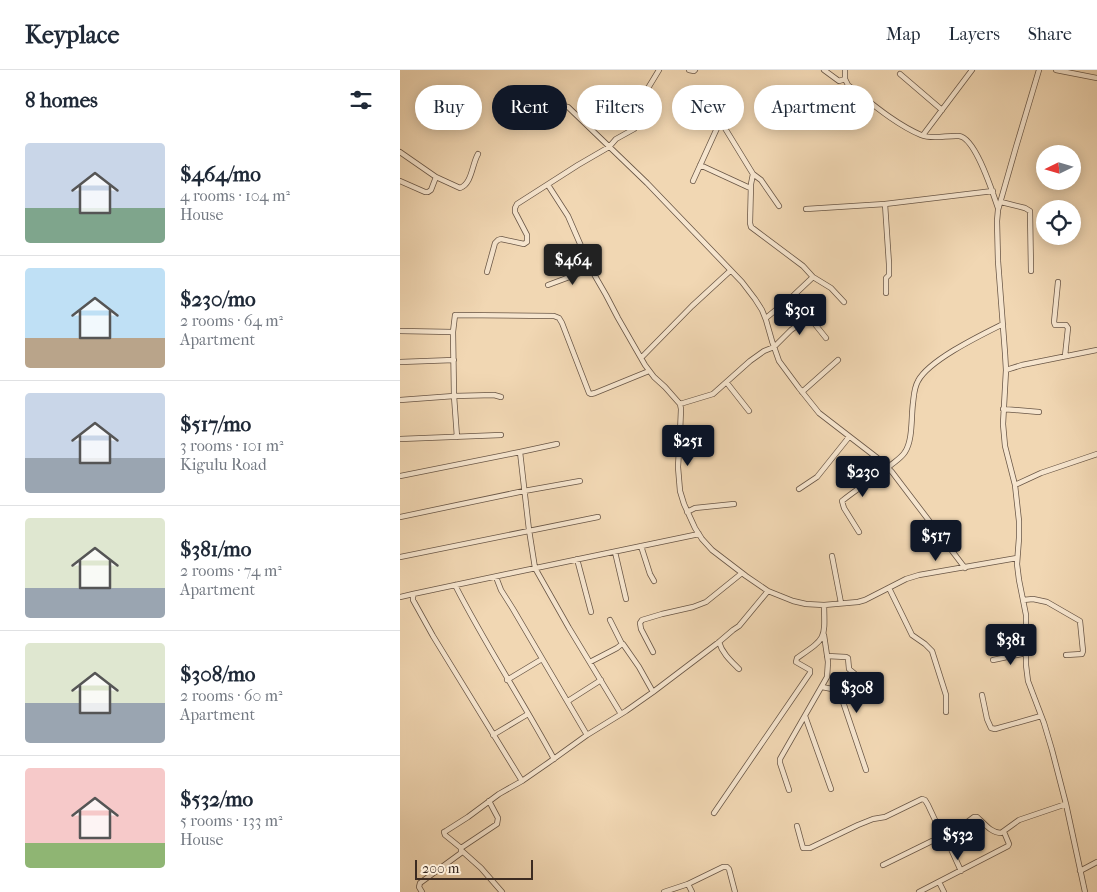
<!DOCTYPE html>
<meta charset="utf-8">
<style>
:root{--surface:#fff;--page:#f2f2f3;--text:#1f2937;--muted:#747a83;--line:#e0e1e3;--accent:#111827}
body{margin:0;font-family:"IM FELL French Canon",serif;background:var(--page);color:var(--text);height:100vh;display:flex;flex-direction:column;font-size:19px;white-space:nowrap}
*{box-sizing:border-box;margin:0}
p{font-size:16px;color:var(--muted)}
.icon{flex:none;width:28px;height:28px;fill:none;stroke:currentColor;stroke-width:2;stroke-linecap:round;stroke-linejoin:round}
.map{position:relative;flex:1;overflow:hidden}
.side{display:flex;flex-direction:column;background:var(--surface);width:400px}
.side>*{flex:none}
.hud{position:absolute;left:15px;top:15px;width:475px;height:45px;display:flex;gap:10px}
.needle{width:32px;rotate:265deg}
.buttons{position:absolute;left:636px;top:75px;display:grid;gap:10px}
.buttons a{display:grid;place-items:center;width:45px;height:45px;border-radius:50%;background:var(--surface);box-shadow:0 2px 12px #0003;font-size:25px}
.scale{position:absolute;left:15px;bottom:12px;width:118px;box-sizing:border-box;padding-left:5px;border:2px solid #3c2b21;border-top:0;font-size:14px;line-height:18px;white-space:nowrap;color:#3c2b21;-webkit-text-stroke:4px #f6e5ce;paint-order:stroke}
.price{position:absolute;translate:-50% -42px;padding:0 11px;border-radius:5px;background:var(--accent);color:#fff;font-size:16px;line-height:32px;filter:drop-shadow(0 1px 2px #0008)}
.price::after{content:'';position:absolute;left:50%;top:30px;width:15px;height:11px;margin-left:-8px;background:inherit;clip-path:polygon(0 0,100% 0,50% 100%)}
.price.active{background:#222;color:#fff}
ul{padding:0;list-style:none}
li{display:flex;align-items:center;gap:15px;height:125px;padding:0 25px}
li+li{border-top:1px solid var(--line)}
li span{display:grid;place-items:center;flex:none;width:140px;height:100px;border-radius:5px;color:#555}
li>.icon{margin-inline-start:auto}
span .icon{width:60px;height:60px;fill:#fffc;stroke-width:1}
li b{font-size:21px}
h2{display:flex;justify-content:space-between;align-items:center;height:60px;padding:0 25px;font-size:21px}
.chip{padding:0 18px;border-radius:22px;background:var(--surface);box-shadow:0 2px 12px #0003;font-size:18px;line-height:45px}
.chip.active{background:var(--accent);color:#fff}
header{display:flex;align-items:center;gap:30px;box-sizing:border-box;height:70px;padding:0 25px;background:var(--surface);border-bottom:1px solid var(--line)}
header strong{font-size:24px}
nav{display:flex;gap:28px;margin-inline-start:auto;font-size:18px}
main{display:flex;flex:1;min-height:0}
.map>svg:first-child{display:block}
</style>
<header>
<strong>Keyplace</strong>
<nav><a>Map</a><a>Layers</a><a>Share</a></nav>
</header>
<main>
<section class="side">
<h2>8 homes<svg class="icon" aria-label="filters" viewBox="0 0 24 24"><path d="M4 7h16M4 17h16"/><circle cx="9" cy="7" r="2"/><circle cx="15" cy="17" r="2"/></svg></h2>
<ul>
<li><span style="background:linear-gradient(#c9d6e8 65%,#7fa58c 0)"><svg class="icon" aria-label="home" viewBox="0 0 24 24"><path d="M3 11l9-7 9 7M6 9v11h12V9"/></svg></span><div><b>$464/mo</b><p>4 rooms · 104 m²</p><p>House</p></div></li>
<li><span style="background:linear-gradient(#bfe0f5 70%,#b9a48a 0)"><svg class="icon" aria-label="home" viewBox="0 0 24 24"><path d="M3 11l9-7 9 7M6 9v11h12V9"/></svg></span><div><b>$230/mo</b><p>2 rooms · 64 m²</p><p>Apartment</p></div></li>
<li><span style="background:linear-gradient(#c9d6e8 65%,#9aa5b1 0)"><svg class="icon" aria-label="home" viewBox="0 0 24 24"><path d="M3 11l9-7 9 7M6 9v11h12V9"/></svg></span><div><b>$517/mo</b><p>3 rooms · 101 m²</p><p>Kigulu Road</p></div></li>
<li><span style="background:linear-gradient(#dfe7d0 70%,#9aa5b1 0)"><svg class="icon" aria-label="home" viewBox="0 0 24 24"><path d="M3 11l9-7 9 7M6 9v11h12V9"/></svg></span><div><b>$381/mo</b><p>2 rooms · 74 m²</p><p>Apartment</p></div></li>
<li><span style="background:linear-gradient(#dfe7d0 60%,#9aa5b1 0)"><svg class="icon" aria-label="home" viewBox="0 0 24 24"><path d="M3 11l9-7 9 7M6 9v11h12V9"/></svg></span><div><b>$308/mo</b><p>2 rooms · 60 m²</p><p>Apartment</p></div></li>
<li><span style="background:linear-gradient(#f6c9c9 75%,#8fb573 0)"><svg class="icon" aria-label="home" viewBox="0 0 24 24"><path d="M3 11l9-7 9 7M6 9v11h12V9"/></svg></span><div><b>$532/mo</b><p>5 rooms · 133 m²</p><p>House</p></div></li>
</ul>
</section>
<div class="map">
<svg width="697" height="822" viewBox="0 0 697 822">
<rect width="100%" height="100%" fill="#f1d7b3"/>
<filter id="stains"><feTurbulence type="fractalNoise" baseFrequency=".004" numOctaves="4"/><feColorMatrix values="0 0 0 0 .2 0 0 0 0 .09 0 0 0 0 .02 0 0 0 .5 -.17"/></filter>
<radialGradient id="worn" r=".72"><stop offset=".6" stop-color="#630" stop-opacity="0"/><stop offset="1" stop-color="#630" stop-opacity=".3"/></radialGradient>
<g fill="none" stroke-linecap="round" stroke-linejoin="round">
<g stroke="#695646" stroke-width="6">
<path id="minor" d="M289,0l5,1 1,-1
M424,0l15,11 6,-2
M445,0v9l3,6c22,17 47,39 73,50 12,5 26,0 38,1 17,2 34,58 39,72
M639,0l-23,77 -18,63 -1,11 1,40 7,92 1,17 -3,54 2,22 10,39 4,36v17l-2,26 2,16 7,35v50l2,16 16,42 8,27 14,54 19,88
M656,0l41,8
M500,4l42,36
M125,54l36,-18 7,1 79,76 95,99 13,17 7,11 4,10 6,21 7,20 20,27 20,25 61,47 12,12 73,96
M523,65l49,-65
M0,82l36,25 24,11c12,-4 12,-24 18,-34
M300,95l50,23
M353,104l-2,10 -1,39 1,4 52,39 10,11 18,11 13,14
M0,111l25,11h3l3,-2 5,-13
M293,111l25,-55 2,-2 3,1 30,49 8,6 18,26
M148,115l20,31 23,53 15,26 12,23 27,47 9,12 11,10 15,17 1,5 -1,24 -2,34 2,24 4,13 11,24 7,11 10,11 34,26 22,15 25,10 13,3 18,1 34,-3 7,-2 41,-21 13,-4 98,-17
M601,132l24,6 5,3 1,60
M485,134l4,60v11l-3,3v15
M406,139l79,-5 108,-13
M87,202l8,-29 3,-3 3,-1 23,5 3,-2v-7l-12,-23v-4l2,-4 61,-39 31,-18 7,-8 18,-10 2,-3 -1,-13 4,-10 20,-33
M658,212l-4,40 1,3h11l2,3 -3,28
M148,215l43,-16
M366,248l28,-23 19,-18
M0,261l53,1 1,64 3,41
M53,262l2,-17 99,1 5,2 3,5 27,70 2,1 4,-1 54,-22
M241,288l51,-52 38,-35
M0,292l54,-2
M606,300l16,-5 75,-15
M327,313l22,28
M402,322l36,-32
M0,330l54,-4 40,-1 7,2
M280,334l33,-10 37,-33 14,-10 10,-4 17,-17 11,-8 7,-3 5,4 12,15
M603,339l36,3
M0,369l101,-4
M120,382l37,-8
M0,406l120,-24 9,78 6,38 34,60 52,86
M615,415l26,-12 56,-19
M399,419l18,-12 32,-40
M287,442l8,-4 39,-4
M0,447l124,-26 56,-10
M459,462l-15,-24 -2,-7c16,-13 33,-23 49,-36 5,-4 11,-8 14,-13 8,-12 6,-35 8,-49 1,-8 1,-15 5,-22 11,-21 63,-46 85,-57
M241,476l9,28 4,7
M215,482l11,47
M432,486l9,47
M0,487l198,-40
M177,489l14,53
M96,507l5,13 12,19 74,126
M55,515c30,59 67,115 99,174
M489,518l23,47 13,9 7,7 14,44v17
M0,527l13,-3
M623,530l10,-1 14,3 33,19 3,30 -1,3 -16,1
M210,550l12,24
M319,572c3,11 12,19 20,27
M253,582l-12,-23 -1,-6 2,-3 20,-6 31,-7 13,-5 36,-29
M427,586l19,1 2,1 1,11 6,5 4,9
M593,590l33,-7
M190,592l27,-14 5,-4h1l16,23 14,25
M107,610l35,-21
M422,617l10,2 8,4 26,77
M582,625l5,24 4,9 4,1 46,-13
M168,631l33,-21
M405,646l26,73
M93,665l35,-21
M122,711l-89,-145 -20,-36v-6l99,-21 187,-39
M389,720l-9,-27v-4l47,-82 1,-15 -4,-27
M314,743l96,-140v-3l-14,-8 1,-4c29,-20 28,-18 27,-53
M397,756l6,22h7l48,-23 15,-6 12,-2 37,-18 3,1 3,5 15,32
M546,768l28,-21h3c7,6 14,16 24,16l18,-13 47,-16
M61,778l36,-24 1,-6 -9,-17
M62,781l19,17 21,24
M483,795l49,-24 11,-4 3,1 15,33
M680,801l17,-9
M539,812l5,10
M288,814l35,-17h4l2,2 6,23
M22,822l-3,-5 1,-4 41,-30v-5l-16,-13 -1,-3 2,-1 22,-14 31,-23 23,-13 26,-18 39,-28 39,-24 27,-19 66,-50 14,-12 6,-4 29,-35
M264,822l24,-8 4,8
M519,822l89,-46 1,-2 -5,-12"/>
</g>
<use href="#minor" stroke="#f6e5ce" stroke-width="4.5"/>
</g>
<rect width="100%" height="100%" filter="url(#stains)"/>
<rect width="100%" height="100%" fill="url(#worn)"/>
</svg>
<div class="buttons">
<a><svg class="needle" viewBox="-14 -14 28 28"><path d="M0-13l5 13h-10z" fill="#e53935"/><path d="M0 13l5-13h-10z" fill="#747a83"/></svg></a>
<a><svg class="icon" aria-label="locate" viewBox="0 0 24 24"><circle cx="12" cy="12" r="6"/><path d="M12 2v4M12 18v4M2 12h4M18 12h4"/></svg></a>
</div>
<div class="scale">200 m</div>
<b class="price active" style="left:173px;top:216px">$464</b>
<b class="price" style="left:400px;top:266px">$301</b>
<b class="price" style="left:288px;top:397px">$251</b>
<b class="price" style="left:463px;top:428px">$230</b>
<b class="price" style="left:536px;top:492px">$517</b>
<b class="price" style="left:611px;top:596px">$381</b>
<b class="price" style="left:457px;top:644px">$308</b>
<b class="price" style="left:558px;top:791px">$532</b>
<div class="hud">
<a class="chip">Buy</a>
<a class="chip active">Rent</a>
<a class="chip">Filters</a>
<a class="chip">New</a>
<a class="chip">Apartment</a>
</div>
</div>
</main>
